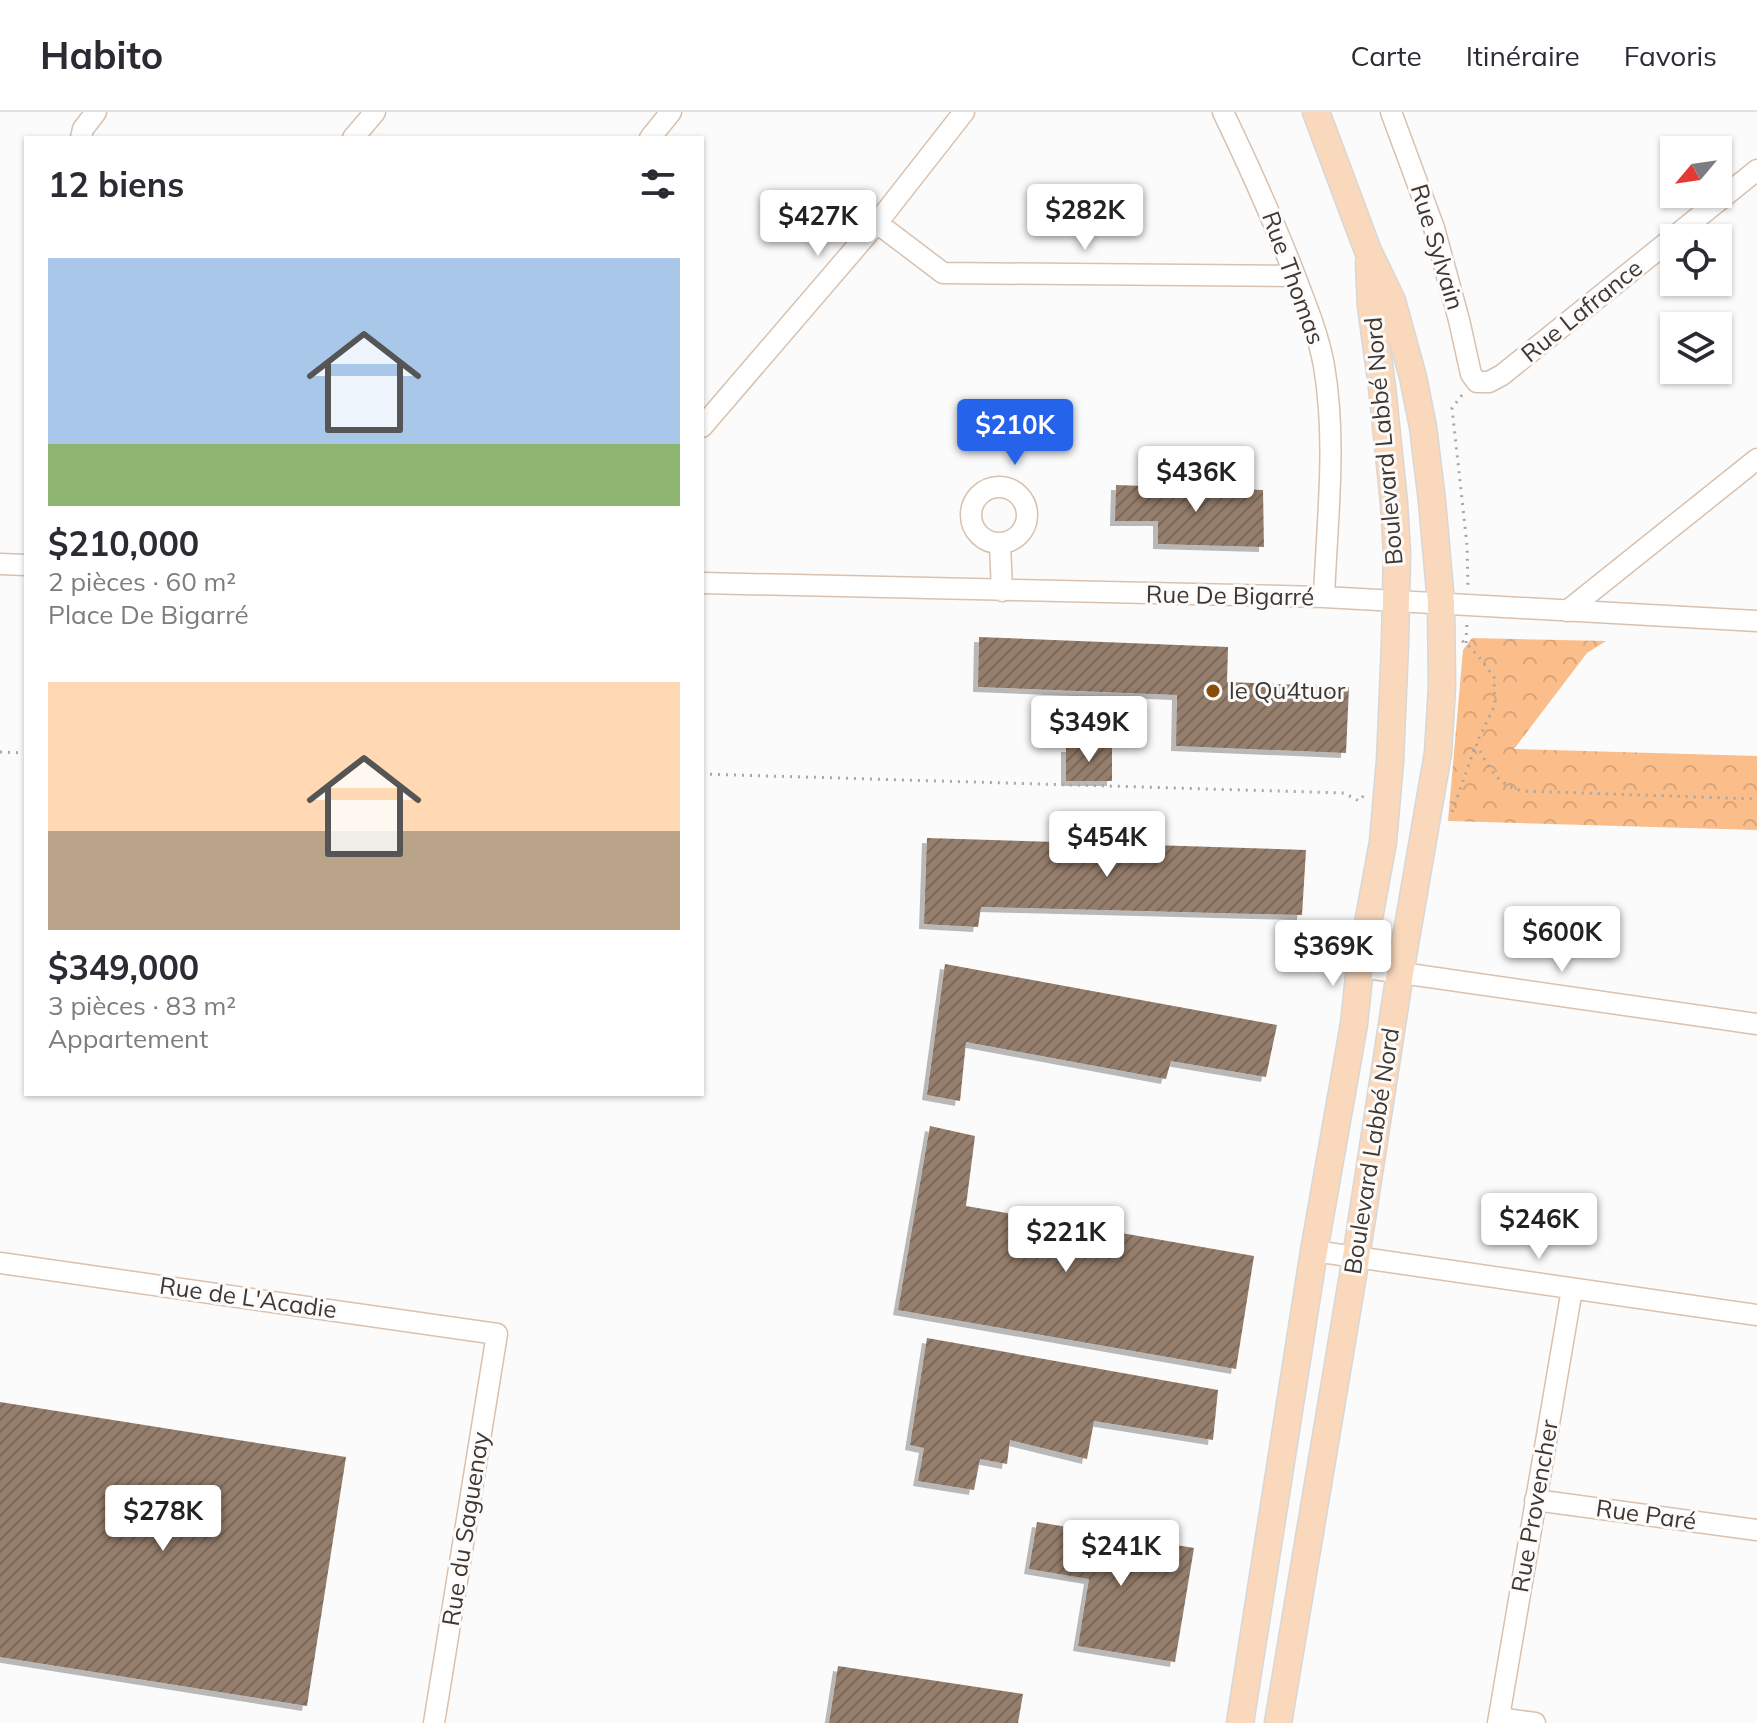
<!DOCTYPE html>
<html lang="fr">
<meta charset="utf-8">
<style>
:root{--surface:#fff;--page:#f7f7f7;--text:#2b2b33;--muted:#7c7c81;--line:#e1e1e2;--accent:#2563eb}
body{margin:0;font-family:Mulish,sans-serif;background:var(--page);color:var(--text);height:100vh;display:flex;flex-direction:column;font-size:30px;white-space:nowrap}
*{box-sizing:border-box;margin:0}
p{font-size:26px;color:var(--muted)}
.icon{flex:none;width:44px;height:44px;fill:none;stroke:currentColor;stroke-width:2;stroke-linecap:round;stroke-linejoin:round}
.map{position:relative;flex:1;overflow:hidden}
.panel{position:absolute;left:24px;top:24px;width:680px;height:960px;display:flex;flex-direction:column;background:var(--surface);border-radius:0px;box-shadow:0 2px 6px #0004}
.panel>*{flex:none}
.needle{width:52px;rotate:241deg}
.buttons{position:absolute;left:1660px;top:24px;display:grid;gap:16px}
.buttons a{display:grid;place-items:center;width:72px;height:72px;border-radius:0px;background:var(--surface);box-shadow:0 2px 6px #0004;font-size:40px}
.price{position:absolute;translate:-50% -68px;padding:0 18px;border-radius:8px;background:#fff;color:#222;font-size:26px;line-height:52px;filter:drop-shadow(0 2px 4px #0008)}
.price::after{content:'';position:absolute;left:50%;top:48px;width:24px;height:18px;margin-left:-12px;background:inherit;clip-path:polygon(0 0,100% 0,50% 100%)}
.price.on{background:var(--accent);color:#fff}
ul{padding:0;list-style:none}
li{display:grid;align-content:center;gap:16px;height:424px;padding:0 24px}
li span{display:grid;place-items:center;height:248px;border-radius:0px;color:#555}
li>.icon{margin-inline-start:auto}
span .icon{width:144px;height:144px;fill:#fffc;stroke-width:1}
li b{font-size:34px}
h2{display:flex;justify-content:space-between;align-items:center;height:96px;padding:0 24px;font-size:34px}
header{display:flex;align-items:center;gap:48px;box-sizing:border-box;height:112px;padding:0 40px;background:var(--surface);border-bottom:2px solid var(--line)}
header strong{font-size:38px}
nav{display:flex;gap:44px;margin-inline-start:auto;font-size:28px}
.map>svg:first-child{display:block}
</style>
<header>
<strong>Habito</strong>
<nav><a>Carte</a><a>Itinéraire</a><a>Favoris</a></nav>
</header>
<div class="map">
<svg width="1757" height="1611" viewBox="0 0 1757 1611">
<defs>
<pattern id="park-crowns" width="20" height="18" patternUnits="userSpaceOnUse" patternTransform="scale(2)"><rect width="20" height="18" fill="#fbbe8b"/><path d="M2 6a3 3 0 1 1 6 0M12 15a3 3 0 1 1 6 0" fill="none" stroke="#d8a478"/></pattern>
<pattern id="building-hatch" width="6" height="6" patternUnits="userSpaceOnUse" patternTransform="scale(2)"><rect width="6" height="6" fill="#957e6c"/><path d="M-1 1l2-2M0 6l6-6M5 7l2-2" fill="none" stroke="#7b6859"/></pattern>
<filter id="shadow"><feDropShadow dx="-5" dy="5" stdDeviation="0" flood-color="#0004"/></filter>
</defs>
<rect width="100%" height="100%" fill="#fbfbfb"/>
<path fill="url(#park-crowns)" d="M1472,526l134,3 -19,12 -73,96 243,7v74l-309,-9 15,-171z"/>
<path fill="url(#building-hatch)" filter="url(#shadow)" d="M1116,373l147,5 1,57 -106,-3v-23h-43z
M979,525l249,10 -1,35 122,5 -3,66 -170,-7 1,-51 -199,-8z
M1066,635h46v34h-46z
M927,726l379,12 -4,65 -321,-8 -3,20 -54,-3z
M945,852l332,61 -11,52 -95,-16 -5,18 -200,-37 -6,59 -33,-6z
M930,1014l45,10 -9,70 288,50 -18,113 -338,-59z
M927,1226l291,52 -5,50 -119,-19 -7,38 -77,-19 -3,24 -27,-5 -6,31 -56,-9 6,-33 -14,-3z
M0,1290l346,55 -39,249 -307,-49z
M1037,1410l157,26 -19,114 -97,-16 11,-67 -60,-10z
M838,1554l185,28 -5,29h-189z"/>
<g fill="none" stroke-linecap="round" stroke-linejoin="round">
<g stroke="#d9c1ad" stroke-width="23">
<path id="minor" d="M1223,0c25,52 48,103 69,156 12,32 26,64 32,98 13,76 3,155 0,231
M1391,0l43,116 25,92 12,54 6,8h12l13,-7 255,-205
M81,26l2,-9 13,-17
M353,26l22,-26
M650,26l21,-26
M877,111l66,50 352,3
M702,315l175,-204 87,-111
M971 403a28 28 0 1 1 56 0a28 28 0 1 1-56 0Z
M1000,432l2,47
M0,452l26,1
M702,471l622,14 433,24
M1567,499l190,-152
M1360,855l397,57
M1314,1139l443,64
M0,1151l497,71 -63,389
M1535,1388l222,30
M1499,1606l36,5
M1498,1611l74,-434"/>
</g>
<g stroke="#d9d7d5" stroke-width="29">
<path id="major" d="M1240,1611l74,-472 40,-227 6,-57 23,-125 7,-81 5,-117 2,-91 -3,-50 -12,-116 -11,-81 -2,-43
M1278,1611l78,-466 44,-284 38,-220 4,-66 -1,-84 -9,-102 -9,-74 -10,-50 -21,-76 -24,-50 -52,-139"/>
</g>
<path stroke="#aaa6a2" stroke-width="3" stroke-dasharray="2 6" stroke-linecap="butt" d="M1462,283l-10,13 15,137 1,42
M1462,529l4,2 13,14 15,20 1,28 -19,39c14,24 18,39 46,47l235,8
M1466,531l1,-21
M0,640l26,1
M702,662l642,19 15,8 6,-7
M1452,700l24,-68"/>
<use href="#minor" stroke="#fff" stroke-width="20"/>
<use href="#major" stroke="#fad8bc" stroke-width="26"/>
</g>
<circle fill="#894d0b" stroke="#fbfbfb" stroke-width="3" cx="1213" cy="579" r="8"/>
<g text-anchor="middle" stroke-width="6" stroke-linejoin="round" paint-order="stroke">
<g font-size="24" fill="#41372f" stroke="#fbfbfb">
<text transform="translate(1437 135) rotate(73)" y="8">Rue Sylvain</text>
<text transform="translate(1293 166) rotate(70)" y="8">Rue Thomas</text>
<text transform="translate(1582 199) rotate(-39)" y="8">Rue Lafrance</text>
<text transform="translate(1384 329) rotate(-95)" y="8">Boulevard Labbé Nord</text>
<text transform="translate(1230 484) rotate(1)" y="8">Rue De Bigarré</text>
<text transform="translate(1372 1039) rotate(-81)" y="8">Boulevard Labbé Nord</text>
<text transform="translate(248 1186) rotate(8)" y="8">Rue de L'Acadie</text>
<text transform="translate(1535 1394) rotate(-80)" y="8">Rue Provencher</text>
<text transform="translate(1646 1403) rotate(8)" y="8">Rue Paré</text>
<text transform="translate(466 1417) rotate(-81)" y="8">Rue du Saguenay</text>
</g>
<g font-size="24" fill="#41372f" stroke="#fbfbfb" text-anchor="start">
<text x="1229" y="587">le Qu4tuor</text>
</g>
</g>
</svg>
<div class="buttons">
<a><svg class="needle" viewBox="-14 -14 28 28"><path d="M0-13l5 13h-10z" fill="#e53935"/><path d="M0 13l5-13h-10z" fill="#7c7c81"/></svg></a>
<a><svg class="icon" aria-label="locate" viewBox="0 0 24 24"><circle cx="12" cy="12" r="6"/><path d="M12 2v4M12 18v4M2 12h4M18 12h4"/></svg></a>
<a><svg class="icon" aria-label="layers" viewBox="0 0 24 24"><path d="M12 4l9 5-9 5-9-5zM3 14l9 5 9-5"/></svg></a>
</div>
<b class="price" style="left:1085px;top:140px">$282K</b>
<b class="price" style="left:818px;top:146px">$427K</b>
<b class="price on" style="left:1015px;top:355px">$210K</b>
<b class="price" style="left:1196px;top:402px">$436K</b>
<b class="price" style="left:1089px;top:652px">$349K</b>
<b class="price" style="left:1107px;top:767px">$454K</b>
<b class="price" style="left:1562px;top:862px">$600K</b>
<b class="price" style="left:1333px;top:876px">$369K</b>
<b class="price" style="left:1539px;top:1149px">$246K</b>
<b class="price" style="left:1066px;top:1162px">$221K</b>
<b class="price" style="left:163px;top:1441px">$278K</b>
<b class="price" style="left:1121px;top:1476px">$241K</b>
<section class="panel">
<h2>12 biens<svg class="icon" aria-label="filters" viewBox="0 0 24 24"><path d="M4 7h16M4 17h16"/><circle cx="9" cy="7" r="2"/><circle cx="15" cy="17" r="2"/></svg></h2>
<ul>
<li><span style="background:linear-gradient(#a9c7e8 75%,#8fb573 0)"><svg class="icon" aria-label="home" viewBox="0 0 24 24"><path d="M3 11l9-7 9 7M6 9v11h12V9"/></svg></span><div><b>$210,000</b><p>2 pièces · 60 m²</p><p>Place De Bigarré</p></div></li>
<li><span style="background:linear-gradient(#ffd9b3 60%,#b9a48a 0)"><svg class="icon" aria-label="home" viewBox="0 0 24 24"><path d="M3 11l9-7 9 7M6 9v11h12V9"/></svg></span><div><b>$349,000</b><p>3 pièces · 83 m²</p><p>Appartement</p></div></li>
</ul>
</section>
</div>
